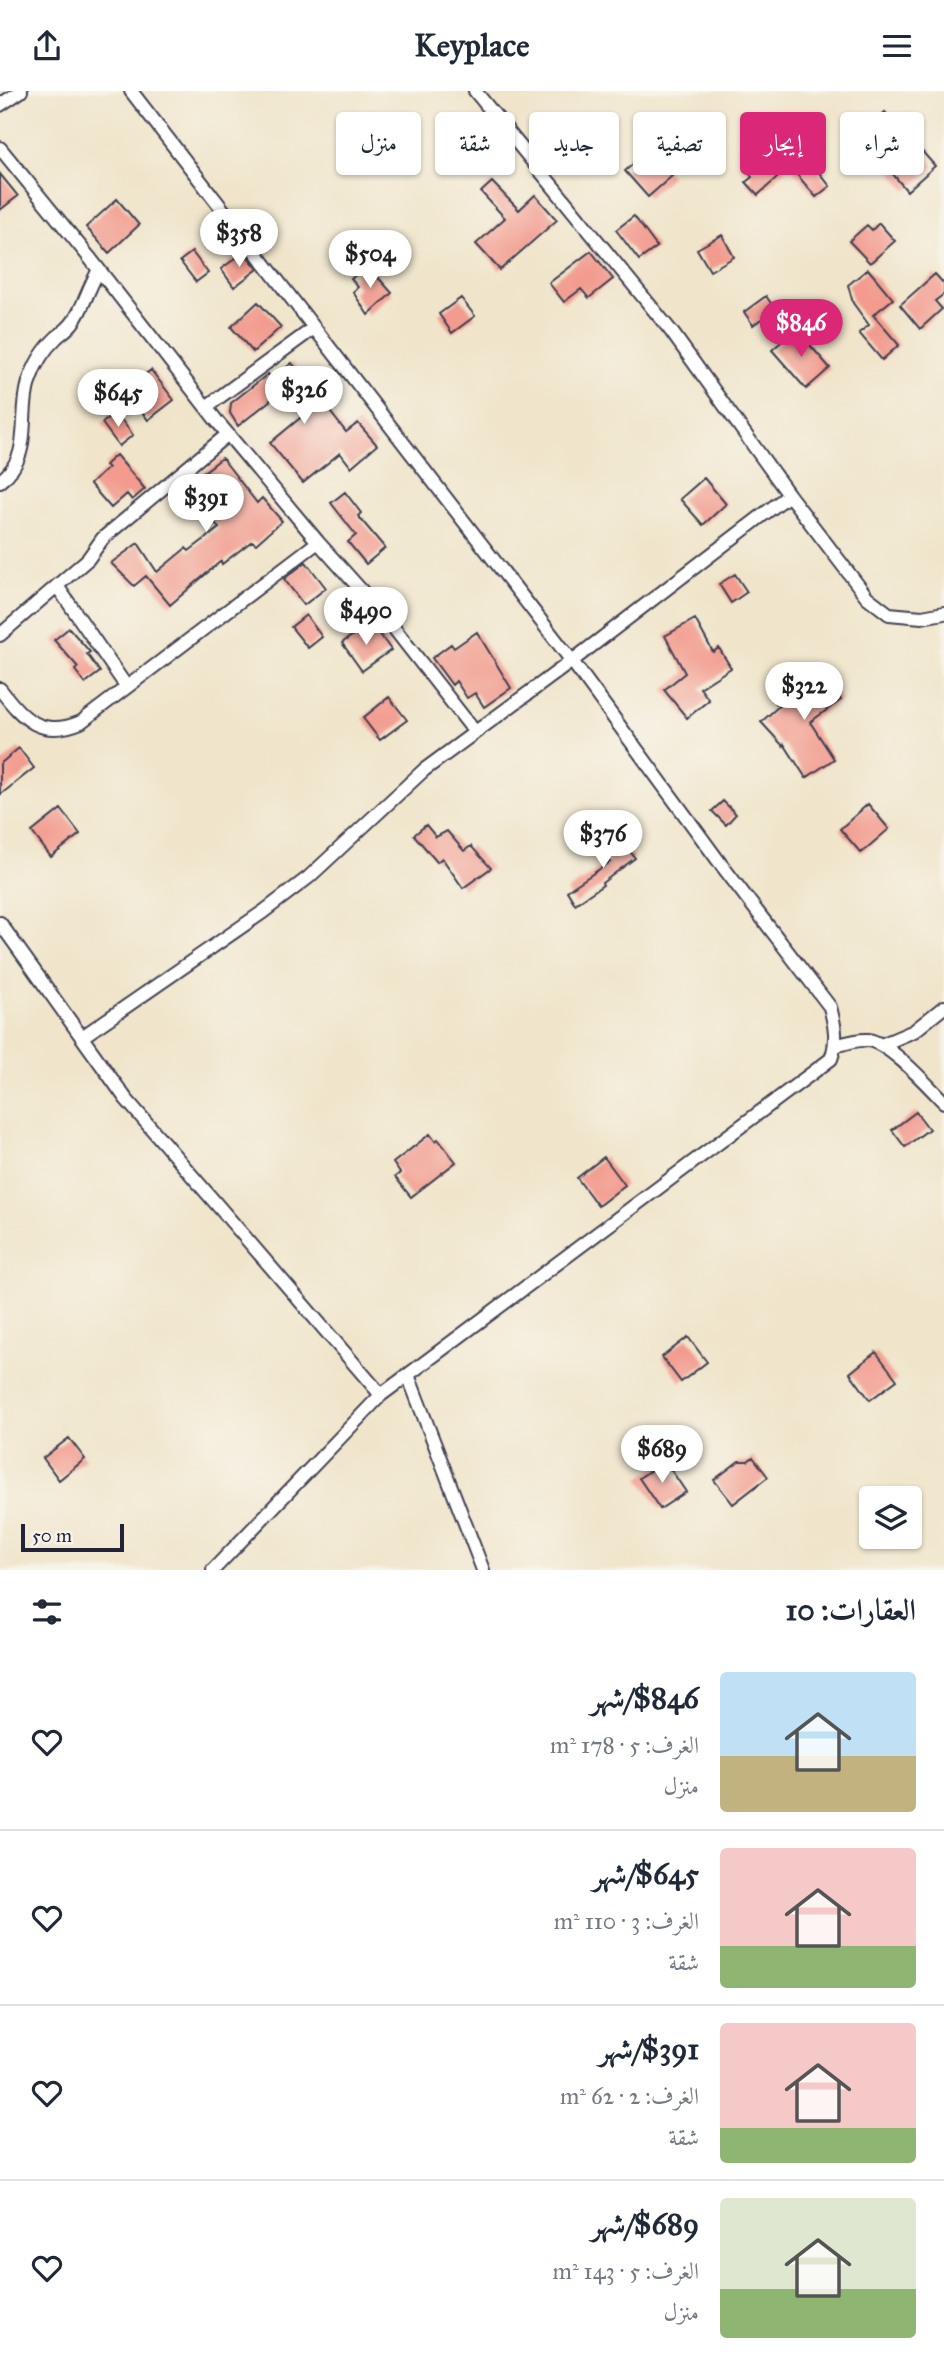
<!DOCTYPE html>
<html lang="ar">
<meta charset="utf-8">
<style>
:root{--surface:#fff;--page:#f6f6f7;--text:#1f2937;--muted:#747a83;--line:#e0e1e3;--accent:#db2777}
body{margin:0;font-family:"IM FELL Great Primer",Amiri,serif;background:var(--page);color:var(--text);direction:rtl;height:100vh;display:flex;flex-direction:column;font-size:26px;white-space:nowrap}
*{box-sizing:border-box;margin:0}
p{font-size:23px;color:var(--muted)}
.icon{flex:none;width:38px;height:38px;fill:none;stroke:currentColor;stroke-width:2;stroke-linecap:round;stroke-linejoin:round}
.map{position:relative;height:1479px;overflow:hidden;direction:ltr}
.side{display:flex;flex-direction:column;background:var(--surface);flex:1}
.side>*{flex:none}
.top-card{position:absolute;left:21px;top:21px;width:903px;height:63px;direction:rtl;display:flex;gap:14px}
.controls{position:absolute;left:859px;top:1395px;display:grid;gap:14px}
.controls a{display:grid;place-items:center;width:63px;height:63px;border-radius:7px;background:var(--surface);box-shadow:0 2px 5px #0004;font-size:35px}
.scale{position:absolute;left:21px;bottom:18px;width:103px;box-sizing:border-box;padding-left:7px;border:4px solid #22223b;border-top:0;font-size:19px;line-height:24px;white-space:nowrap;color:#22223b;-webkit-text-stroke:5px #f7f3e8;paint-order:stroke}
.price{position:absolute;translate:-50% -60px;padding:0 16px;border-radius:24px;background:#fff;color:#222;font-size:23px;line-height:46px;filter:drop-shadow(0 2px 4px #0008)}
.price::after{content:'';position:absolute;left:50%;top:42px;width:21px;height:16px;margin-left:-10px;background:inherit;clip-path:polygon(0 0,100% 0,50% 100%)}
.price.selected{background:var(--accent);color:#fff}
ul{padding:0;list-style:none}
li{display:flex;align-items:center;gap:21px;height:175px;padding:0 28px}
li+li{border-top:2px solid var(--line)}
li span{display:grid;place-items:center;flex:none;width:196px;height:140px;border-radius:7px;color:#555}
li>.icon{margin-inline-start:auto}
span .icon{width:84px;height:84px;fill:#fffc;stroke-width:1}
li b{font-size:30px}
h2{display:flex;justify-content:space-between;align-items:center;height:84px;padding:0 28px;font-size:30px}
.tag{padding:0 24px;border-radius:7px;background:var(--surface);box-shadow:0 2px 5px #0004;font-size:24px;line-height:63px}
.tag.selected{background:var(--accent);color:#fff}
header{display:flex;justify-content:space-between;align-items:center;height:91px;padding:0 28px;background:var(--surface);font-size:32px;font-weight:700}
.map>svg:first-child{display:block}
</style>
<header><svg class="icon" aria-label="menu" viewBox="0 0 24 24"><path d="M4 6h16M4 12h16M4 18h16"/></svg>Keyplace<svg class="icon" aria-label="share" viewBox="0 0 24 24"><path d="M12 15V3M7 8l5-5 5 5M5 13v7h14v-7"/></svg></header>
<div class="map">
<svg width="944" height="1479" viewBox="0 0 944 1479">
<rect width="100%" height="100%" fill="#f7f3e8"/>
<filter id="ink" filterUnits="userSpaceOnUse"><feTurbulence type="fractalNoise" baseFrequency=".0143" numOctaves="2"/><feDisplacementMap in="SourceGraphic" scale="14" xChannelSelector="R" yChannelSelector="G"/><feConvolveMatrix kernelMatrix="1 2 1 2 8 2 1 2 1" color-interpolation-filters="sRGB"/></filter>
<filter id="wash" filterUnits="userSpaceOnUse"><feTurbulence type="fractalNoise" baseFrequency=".00686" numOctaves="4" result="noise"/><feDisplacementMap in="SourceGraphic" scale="28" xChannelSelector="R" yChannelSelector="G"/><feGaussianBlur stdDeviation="1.57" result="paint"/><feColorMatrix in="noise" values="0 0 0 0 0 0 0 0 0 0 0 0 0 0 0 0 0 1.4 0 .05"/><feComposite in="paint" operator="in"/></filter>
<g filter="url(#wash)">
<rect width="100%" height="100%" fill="#f0e5cb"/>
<g id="blocks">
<path fill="#f29b8e" d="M885,21l33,38 2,-1 15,17 -28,25 -15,-18 3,-3 -32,-38z
M765,55l21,24 -28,25 -12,-13 6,-5 -3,-4 4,-4 -3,-3 7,-6 -3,-5z
M649,59l23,26 -24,21 -23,-26z
M807,67l23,28 -14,11 -23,-27z
M0,83l18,22 -18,14z
M492,91l27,28 16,-15 22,25 -57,50 -24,-26 29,-26 -24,-26z
M117,108l22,26 -30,28 -23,-26z
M634,125l23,31 -18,13 -23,-30z
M879,132l16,18 -25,22 -21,-22 18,-16 5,5z
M722,144l12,22 -24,14 -13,-22z
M591,160l22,28 -24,19 -8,-9 -17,13 -15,-19z
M192,161l16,21 -12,9 -16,-21z
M244,161l14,17 -24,18 -13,-18z
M367,174l25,28 -24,22 -15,-23 5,-5 -7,-8z
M868,178l25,30 -20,16 26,30 -17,15 -23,-27 10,-8 -16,-22 -5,-18z
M935,183l9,10v10l-9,7 7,8 -22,20 -20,-24z
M766,205l9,13 -22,16 -9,-13z
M461,207l14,18 -23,17 -13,-19z
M258,211l23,25 -28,25 -22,-25z
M796,238l34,39 -24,21 -34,-39z
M292,272l54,69 12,-9 19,22 -26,22 -11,-14 -37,30 -33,-40 36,-30 -20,-25 -48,38 -8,-13 1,-10 37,-29 4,5z
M151,279l23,30 -26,20 -23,-30z
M116,322l17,22 -14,11 -17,-23z
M116,364l29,34 -13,11 -5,-6 -16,14 -21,-24 18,-16 -3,-3z
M222,367l35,45 5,-5 20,23 -26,23 -4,-3 -30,23 -1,-3 -51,44 -24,-29 -12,10 -23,-23 27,-20 19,29 29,-24 3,3 30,-23 -32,-43z
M704,387l22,26 -23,21 -23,-26z
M345,401l16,21 -3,3 27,32 -19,16 -18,-22 8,-7 -25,-32z
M306,471l20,26 -22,17 -20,-26z
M735,483l12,18 -16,11 -12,-19z
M306,524l16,22 -14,11 -17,-21z
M695,528l18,33 6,-4 12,20 -31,20 9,12 -22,18 -23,-28 21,-17 -20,-37z
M371,531l20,28 -29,21 -20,-28z
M69,537l21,24 -3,2 13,18 -15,11 -10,-13 3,-3 -24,-27z
M477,541l34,56 -27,19 -9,-14 -8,5 -11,-17 -4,4 -20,-27 19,-14 3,4z
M820,579l21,30 -31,22 24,37 -28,19 -22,-34 -1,2 -22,-24 18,-16 -4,-4z
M389,606l18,23 -27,20 -17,-22z
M19,657l15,20 -34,27v-31z
M723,710l13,13 -10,11 -14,-14z
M868,713l21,25 -28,24 -21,-24z
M61,718l19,25 -29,23 -19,-25z
M426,734l10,12 11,-6 17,20 7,-5 20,22 -28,20 -21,-30 -5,4 -23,-27z
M619,746l16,21 -33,25 1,2 -28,19 -8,-13 43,-29 -9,-11z
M916,1021l13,17 -24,18 -13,-17z
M430,1043l5,7 3,-2 18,23 -45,35 -16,-20 5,-4 -7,-10z
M604,1066l21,28 -27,21 -21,-28z
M688,1246l19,25 -26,20 -19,-25z
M876,1261l21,28 -27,20 -20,-27z
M69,1347l16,21 -26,21 -16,-22z
M753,1366l15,20 -35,27 -19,-24 25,-19h9z
M665,1370l21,31 -26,17 -21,-31z"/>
</g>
</g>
<g filter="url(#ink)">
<use href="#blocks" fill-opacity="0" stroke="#413f51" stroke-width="2"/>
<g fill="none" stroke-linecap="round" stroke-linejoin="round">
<g stroke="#413f51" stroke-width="16">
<path id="street" d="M131,0l441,570 148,202 110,144c5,19 8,33 1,52l-450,336 -168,175
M475,0l196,240 118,164 78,102 22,17 33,3 22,-4
M0,14l21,-14
M0,57l89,109 127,163 102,122 68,76 89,114
M206,316l108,-79
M0,390c34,-25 18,-64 29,-99 6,-19 14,-32 28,-45 6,-5 12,-9 16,-15 10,-13 16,-36 26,-52
M57,495l69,100
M0,544l88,-76 15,-21 125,-104
M0,598c23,30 41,50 81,33l237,-180
M0,832l126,176 255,296
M82,946l181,-125 46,-35 115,-107 148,-109 217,-166
M881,954l33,-14 30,-24
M835,955c10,-3 22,-7 33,-6 22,3 60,46 76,62
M408,1284l75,195"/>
</g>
<use href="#street" stroke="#fff" stroke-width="12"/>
</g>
</g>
</svg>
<div class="controls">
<a><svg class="icon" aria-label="layers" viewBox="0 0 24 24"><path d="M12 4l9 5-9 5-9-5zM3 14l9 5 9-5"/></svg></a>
</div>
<div class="scale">50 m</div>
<b class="price" style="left:239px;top:178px">$358</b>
<b class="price" style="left:370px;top:199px">$504</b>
<b class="price selected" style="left:801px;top:268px">$846</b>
<b class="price" style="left:304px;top:335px">$326</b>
<b class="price" style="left:118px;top:338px">$645</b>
<b class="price" style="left:206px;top:443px">$391</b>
<b class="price" style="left:366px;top:556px">$490</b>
<b class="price" style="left:804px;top:631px">$322</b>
<b class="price" style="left:603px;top:779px">$376</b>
<b class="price" style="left:662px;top:1394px">$689</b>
<div class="top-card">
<a class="tag">شراء</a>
<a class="tag selected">إيجار</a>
<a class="tag">تصفية</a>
<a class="tag">جديد</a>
<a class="tag">شقة</a>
<a class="tag">منزل</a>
</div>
</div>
<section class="side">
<h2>العقارات: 10<svg class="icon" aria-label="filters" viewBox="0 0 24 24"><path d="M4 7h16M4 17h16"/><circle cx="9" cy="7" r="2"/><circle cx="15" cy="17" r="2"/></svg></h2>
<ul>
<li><span style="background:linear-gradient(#bfe0f5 60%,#c2b280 0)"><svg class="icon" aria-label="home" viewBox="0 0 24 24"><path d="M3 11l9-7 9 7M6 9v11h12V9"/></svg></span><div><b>$846/شهر</b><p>الغرف: 5 · 178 m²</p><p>منزل</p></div><svg class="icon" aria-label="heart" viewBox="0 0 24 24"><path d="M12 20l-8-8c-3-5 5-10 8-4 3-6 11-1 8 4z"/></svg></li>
<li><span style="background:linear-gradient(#f6c9c9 70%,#8fb573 0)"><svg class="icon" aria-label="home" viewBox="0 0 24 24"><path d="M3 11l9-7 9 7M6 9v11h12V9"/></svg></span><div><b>$645/شهر</b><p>الغرف: 3 · 110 m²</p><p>شقة</p></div><svg class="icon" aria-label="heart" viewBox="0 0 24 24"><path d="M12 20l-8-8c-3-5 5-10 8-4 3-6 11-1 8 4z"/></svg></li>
<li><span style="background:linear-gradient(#f6c9c9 75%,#8fb573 0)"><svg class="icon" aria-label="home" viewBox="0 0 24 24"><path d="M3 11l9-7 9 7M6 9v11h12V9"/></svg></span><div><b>$391/شهر</b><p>الغرف: 2 · 62 m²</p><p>شقة</p></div><svg class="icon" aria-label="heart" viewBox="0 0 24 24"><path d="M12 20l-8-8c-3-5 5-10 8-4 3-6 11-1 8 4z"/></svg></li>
<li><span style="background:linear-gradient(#dfe7d0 65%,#8fb573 0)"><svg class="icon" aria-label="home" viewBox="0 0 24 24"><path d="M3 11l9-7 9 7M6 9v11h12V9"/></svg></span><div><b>$689/شهر</b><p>الغرف: 5 · 143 m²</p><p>منزل</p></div><svg class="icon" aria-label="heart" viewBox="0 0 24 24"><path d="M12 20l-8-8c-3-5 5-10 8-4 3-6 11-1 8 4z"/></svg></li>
</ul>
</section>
